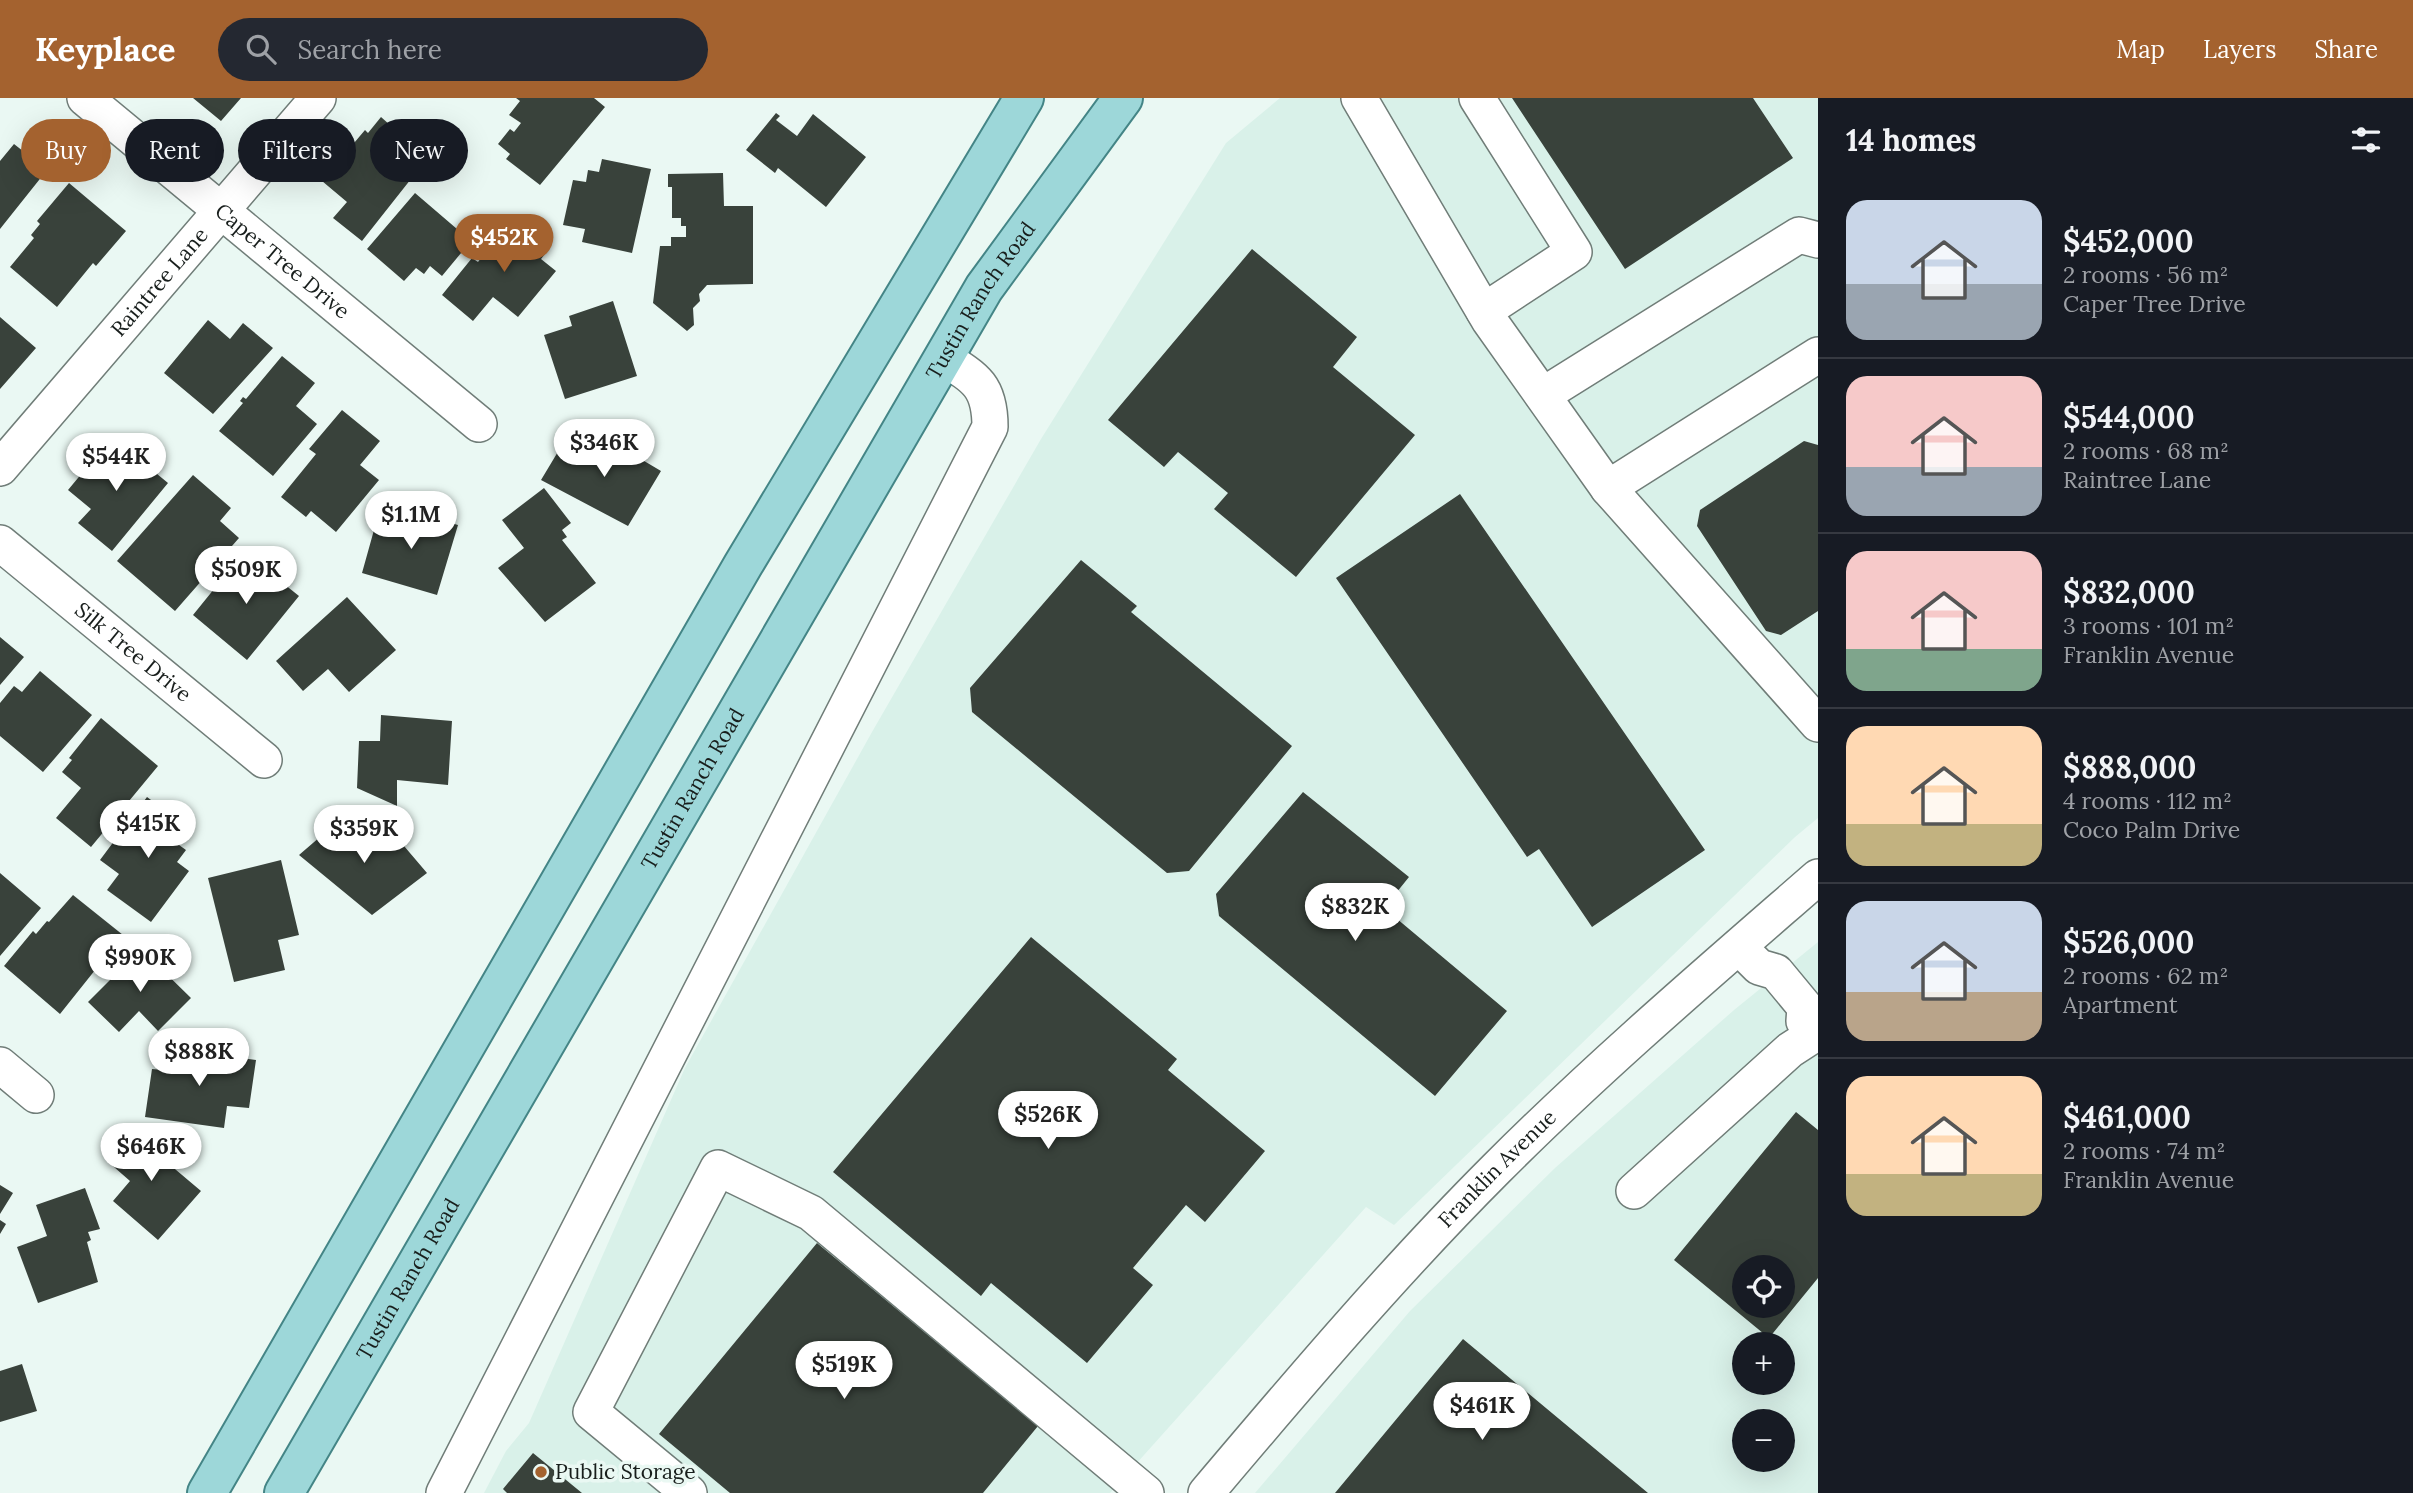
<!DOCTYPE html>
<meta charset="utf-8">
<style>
:root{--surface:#171b24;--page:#242831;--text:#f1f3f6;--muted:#9ea1a6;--line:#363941;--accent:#a4622f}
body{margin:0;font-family:Lora,serif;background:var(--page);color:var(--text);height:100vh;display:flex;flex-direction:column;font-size:26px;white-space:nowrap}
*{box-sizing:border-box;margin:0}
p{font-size:23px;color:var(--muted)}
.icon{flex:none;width:38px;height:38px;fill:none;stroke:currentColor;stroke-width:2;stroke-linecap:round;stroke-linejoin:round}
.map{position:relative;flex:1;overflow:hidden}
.side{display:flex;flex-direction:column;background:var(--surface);width:595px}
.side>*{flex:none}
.hud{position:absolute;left:21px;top:21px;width:665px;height:63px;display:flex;gap:14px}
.buttons{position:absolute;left:1732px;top:1157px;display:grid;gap:14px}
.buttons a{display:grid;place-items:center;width:63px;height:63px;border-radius:50%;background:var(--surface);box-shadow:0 7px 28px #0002;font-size:35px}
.price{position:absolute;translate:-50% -60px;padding:0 16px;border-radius:24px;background:#fff;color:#222;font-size:23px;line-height:46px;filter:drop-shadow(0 2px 4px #0008)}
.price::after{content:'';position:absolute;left:50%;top:42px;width:21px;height:16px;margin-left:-10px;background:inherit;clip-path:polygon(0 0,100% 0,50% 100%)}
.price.current{background:var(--accent);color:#fff}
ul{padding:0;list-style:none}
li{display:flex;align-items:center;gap:21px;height:175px;padding:0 28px}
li+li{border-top:2px solid var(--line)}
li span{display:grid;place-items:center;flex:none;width:196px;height:140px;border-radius:21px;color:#555}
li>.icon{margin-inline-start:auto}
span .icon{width:84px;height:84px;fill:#fffc;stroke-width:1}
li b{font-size:30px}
h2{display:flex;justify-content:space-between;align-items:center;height:84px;padding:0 28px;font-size:30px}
.tag{padding:0 24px;border-radius:32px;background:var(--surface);box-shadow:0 7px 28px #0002;font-size:24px;line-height:63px}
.tag.current{background:var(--accent);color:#fff}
header{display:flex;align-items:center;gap:42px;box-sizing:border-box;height:98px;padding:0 35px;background:var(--accent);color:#fff}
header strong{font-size:33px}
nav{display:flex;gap:38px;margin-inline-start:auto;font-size:24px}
.search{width:490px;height:63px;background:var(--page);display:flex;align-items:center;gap:18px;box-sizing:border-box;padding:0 24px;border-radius:38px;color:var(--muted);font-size:26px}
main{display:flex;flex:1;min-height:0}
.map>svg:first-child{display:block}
</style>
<header>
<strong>Keyplace</strong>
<div class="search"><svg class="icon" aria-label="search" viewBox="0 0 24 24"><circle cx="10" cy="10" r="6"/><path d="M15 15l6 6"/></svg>Search here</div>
<nav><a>Map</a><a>Layers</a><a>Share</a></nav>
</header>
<main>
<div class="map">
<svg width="1818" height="1395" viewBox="0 0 1818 1395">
<rect width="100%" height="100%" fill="#eaf8f3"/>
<path fill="#d9f1e9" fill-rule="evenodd" d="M1280,0h538v720l-23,19 -401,388 -28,-18 -256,286h-626l22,-42 23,-28 156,-355 187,-336 169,-293 185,-296z
M1818,844v551h-563l155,-182 145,-143 179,-158zM1745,1169h38v39h-38zM1745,1246h38v38h-38zM1745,1323h38v39h-38z"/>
<path fill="#39423b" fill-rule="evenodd" d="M193,0h48l-20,23z
M516,0h78l11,9 -65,78 -34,-26 4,-5 -12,-10 12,-15 4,3 7,-9 -12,-8 11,-14z
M1512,0h241l40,60 -168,111z
M776,15l4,3 -4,4 21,16 16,-22 53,43 -40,50 -48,-39 -3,5 -29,-23z
M381,19l18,16 -13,14 3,3 6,-7 27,22 -60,76 -29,-23 14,-16 -25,-21 43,-51 3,3z
M14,46l33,26 -47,59v-68z
M602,61l49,10 -19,84 -50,-11 3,-13 -22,-4 10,-45 13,2 2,-12 11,2z
M723,75l1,33h29v78l-46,1 -8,9 1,7 -7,7 1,17 -7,6 -34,-28 7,-57h11v-9h15v-11h-5v-8h-9v-31h-4v-13z
M69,85l57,48 -30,35 -3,-3 -36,44 -47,-40 24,-29 -3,-3 9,-11 -3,-3z
M415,95l56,48 -29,35 -12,-10 -6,8 -8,-6 -12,13 -37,-32z
M522,126l11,1 15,18 1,6 -8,10 15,12 -38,46 -25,-20 -20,24 -31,-26 30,-37 6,4 18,-24 2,2 8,-11 7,6z
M1252,151l105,88 -24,30 82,68 -119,142 -82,-68 14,-16 -50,-41 -14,15 -56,-47z
M613,203l24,75 -72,23 -21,-64 28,-9 -3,-10z
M0,219l36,31 -36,41z
M208,222l22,19 13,-16 30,25 -60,66 -49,-41z
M282,258l33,27 -19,23 21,18 -44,52 -54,-45 24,-28 -3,-2 3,-4 3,2z
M342,312l38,31 -20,24 19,15 -43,52 -25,-21 -5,6 -25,-20 35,-43 -7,-5z
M602,338l59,35 -33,55 -87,-46 24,-40 4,3 -3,4 22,13z
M112,339l56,46 -56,68 -34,-28 13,-14 -23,-19z
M1804,343l14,4v166l-37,24 -15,-4 -69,-105 3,-16z
M193,377l38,33 -11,13 19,17 -64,73 -58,-50z
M544,390l27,35 -9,7 5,7 -5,3 34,43 -51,39 -47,-54 26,-20 -22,-28z
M1460,396l245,356 -113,77 -53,-78 -12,8 -191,-279z
M392,408l66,19 -21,70 -75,-22 12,-43 10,3z
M244,454l55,44 -52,64 -54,-45z
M1081,462l56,46 -6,6 161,134 -103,125 -22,2 -195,-161 -2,-24z
M347,499l49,53 -47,42 -21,-23 -25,22 -27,-30z
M0,539l24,20 -24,28z
M40,573l52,44 -49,57 -43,-36v-33l14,-17 8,6z
M381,617l71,6 -4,64 -51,-5v26l-40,-18 2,-47h21z
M101,620l57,48 -67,81 -35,-29 25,-30 -19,-16 10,-12 -3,-2z
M1303,694l106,85 -25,31 123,103 -72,85 -216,-180 -3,-22z
M147,699l43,32 -11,16 7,5 -9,12 12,9 -38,51 -44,-32 12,-16 -19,-14z
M342,720l23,26 22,-18 40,47 -55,42 -73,-60z
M281,762l18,75 -21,5 7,30 -51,12 -26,-104z
M0,775l41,35 -41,48z
M73,797l50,40 -63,79 -56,-48 29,-35 3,3 11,-13 2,1z
M1031,839l146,122 -9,11 97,81 -60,71 -19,-17 -53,63 20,17 -66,78 -96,-80 -10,13 -148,-124z
M141,851l50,49 -33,33 -19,-20 -20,21 -31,-30z
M166,950l90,12 -7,48 -22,-2 -3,22 -79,-11 7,-48 11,1z
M1796,1014l22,18v148l-49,60 -95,-78zM1745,1169h38v39h-38z
M137,1027l38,33 -6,6 32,27 -43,49 -45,-39 17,-20 -24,-21z
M0,1087l13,8 -13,21z
M85,1090l15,41 -12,3 3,8 -4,2 11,40 -60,21 -21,-56 30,-11 -11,-31z
M0,1122l6,4 -6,10z
M817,1145l221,183 -55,67h-253l-71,-59z
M1463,1241l185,154h-313z
M22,1266l15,47 -37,11v-51z
M533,1355l49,40h-75l-4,-4z"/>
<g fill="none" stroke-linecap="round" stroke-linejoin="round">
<g stroke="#707d78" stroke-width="38">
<g id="minor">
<path id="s1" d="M85,0l394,326"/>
<path d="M1359,0l130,222 119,168"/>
<path d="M1477,0l97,154 -90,59"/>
<path d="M1818,257l-210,133 210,236"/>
<path d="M1543,297l256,-160 19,5"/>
<path id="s2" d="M0,370l318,-370"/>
<path id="s3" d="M0,445l264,217"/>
<path d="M1739,849l20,20 17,5 29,35 -1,14 14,14"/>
<path d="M0,967l36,30"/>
<path d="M1634,1093l156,-141 28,-18"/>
<path d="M444,1395l546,-1066c0,-41 -14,-49 -47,-69"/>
<path d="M689,1395l-98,-81 127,-244 93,45 335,280"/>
<path id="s4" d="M1206,1395c93,-110 188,-222 290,-324 103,-103 213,-197 322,-292"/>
</g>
</g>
<g stroke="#448586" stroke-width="42">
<g id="major">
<path d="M207,1395l536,-928 281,-467"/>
<path id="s5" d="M284,1395l700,-1205 139,-190"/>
</g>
</g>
<use href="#minor" stroke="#fff" stroke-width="35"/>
<use href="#major" stroke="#9dd7d9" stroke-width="38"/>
</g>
<circle fill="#a4622f" stroke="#eaf8f3" stroke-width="2.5" cx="541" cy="1374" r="7"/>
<g text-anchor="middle" stroke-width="7" stroke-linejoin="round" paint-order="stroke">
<g font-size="21" fill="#181e1c" stroke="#eaf8f3">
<text dy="7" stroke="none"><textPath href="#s1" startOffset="256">Caper Tree Drive</textPath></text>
<text dy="7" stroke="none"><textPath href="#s2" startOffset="245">Raintree Lane</textPath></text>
<text dy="7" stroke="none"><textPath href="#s5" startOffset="1381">Tustin Ranch Road</textPath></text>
<text dy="7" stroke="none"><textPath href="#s3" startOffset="172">Silk Tree Drive</textPath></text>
<text dy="7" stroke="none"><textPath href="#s5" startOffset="814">Tustin Ranch Road</textPath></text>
<text dy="7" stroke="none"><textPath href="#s4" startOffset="436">Franklin Avenue</textPath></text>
<text dy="7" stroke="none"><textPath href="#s5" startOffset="247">Tustin Ranch Road</textPath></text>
</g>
<g font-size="21" fill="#181e1c" stroke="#eaf8f3" text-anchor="start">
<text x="555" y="1381">Public Storage</text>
</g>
</g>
</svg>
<div class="buttons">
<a><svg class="icon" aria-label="locate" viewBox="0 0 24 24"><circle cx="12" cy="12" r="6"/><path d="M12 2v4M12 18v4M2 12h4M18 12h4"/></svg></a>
<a>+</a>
<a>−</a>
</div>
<b class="price current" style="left:504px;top:176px">$452K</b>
<b class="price" style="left:604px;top:381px">$346K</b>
<b class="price" style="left:116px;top:395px">$544K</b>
<b class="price" style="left:411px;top:453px">$1.1M</b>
<b class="price" style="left:246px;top:508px">$509K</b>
<b class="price" style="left:148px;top:762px">$415K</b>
<b class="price" style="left:364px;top:767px">$359K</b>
<b class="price" style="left:1355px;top:845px">$832K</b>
<b class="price" style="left:140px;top:896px">$990K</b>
<b class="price" style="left:199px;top:990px">$888K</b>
<b class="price" style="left:1048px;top:1053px">$526K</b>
<b class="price" style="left:151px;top:1085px">$646K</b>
<b class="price" style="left:844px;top:1303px">$519K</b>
<b class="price" style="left:1482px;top:1344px">$461K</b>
<div class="hud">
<a class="tag current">Buy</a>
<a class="tag">Rent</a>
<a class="tag">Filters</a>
<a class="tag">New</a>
</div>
</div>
<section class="side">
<h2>14 homes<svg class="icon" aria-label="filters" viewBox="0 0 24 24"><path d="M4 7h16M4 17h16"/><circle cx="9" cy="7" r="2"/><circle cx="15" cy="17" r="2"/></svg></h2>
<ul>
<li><span style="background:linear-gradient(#c9d6e8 60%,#9aa5b1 0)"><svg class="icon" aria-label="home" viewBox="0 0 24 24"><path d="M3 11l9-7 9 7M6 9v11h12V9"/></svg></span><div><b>$452,000</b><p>2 rooms · 56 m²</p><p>Caper Tree Drive</p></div></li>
<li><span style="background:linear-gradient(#f6c9c9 65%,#9aa5b1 0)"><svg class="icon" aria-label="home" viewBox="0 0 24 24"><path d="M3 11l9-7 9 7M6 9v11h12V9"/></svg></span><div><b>$544,000</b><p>2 rooms · 68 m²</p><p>Raintree Lane</p></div></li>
<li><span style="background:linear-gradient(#f6c9c9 70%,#7fa58c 0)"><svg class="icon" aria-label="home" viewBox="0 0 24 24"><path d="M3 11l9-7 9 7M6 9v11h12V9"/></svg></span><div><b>$832,000</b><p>3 rooms · 101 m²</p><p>Franklin Avenue</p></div></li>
<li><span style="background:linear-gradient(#ffd9b3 70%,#c2b280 0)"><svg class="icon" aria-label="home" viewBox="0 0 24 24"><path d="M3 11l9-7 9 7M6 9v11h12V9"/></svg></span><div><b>$888,000</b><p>4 rooms · 112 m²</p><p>Coco Palm Drive</p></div></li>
<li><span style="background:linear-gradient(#c9d6e8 65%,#b9a48a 0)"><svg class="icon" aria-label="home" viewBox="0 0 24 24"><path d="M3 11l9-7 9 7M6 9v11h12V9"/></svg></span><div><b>$526,000</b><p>2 rooms · 62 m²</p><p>Apartment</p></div></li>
<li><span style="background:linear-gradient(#ffd9b3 70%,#c2b280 0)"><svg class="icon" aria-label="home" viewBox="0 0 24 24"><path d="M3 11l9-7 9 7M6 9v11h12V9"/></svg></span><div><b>$461,000</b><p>2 rooms · 74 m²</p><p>Franklin Avenue</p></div></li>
</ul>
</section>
</main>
